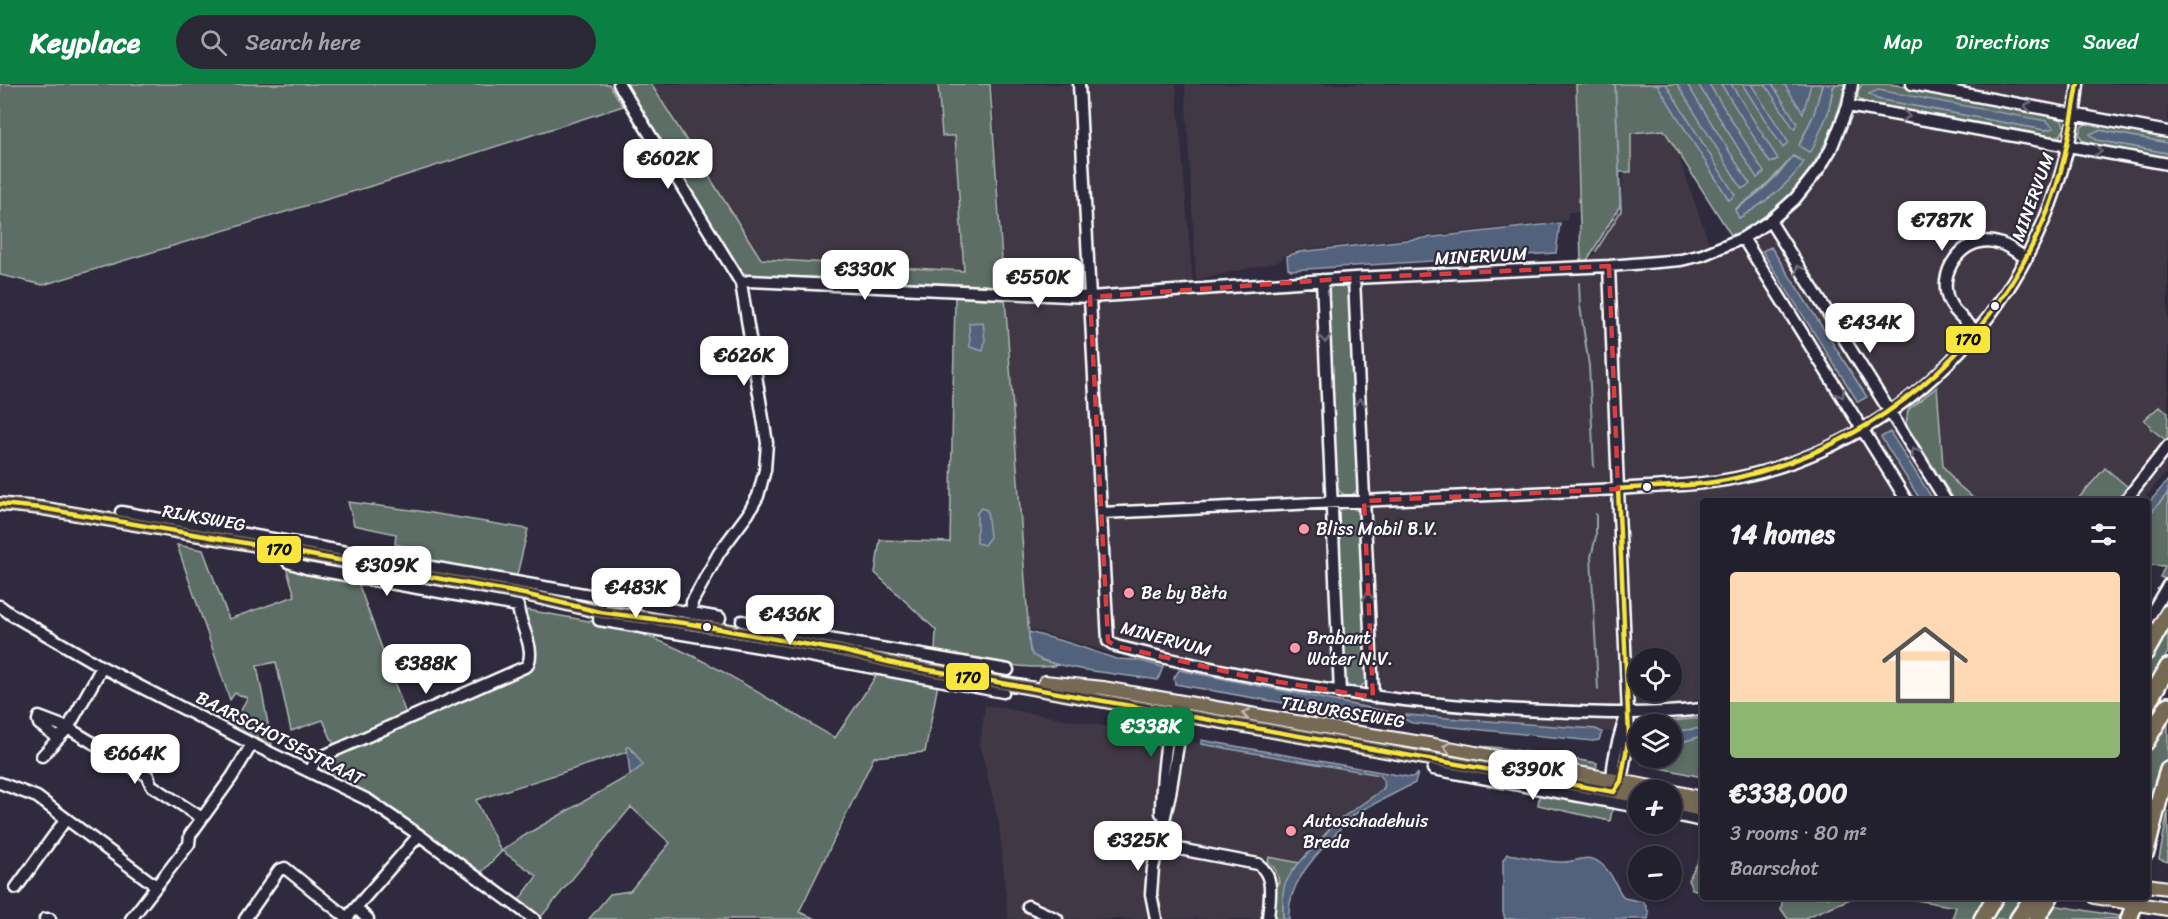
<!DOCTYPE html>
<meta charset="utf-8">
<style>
:root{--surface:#23202e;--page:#2b2836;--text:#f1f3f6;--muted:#a3a3aa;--line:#403e4a;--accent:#0b8043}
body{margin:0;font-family:Sriracha,sans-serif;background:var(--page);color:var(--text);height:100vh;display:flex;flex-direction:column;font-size:22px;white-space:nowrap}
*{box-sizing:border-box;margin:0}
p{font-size:20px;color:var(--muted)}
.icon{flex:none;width:33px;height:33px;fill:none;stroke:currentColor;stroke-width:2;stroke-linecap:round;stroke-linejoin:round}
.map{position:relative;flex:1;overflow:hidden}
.drawer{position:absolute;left:1700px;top:414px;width:450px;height:402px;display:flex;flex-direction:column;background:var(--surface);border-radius:6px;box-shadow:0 3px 9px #0003,0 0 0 2px var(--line)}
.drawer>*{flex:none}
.buttons{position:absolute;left:1628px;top:564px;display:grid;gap:12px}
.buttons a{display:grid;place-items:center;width:54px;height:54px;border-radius:50%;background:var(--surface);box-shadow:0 3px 9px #0003,0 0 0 2px var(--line);font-size:30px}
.price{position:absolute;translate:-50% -51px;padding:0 14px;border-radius:12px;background:#fff;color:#222;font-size:20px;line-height:39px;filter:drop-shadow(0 2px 3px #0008)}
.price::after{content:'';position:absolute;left:50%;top:36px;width:18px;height:14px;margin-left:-9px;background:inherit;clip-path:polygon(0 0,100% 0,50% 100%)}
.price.on{background:var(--accent);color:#fff}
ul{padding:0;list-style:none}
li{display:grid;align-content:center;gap:12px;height:318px;padding:0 30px}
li+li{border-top:2px solid var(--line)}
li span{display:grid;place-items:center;height:186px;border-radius:6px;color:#555}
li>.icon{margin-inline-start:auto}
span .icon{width:108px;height:108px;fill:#fffc;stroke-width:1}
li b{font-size:26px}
h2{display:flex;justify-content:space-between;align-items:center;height:72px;padding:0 30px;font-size:26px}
header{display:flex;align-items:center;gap:36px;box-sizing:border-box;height:84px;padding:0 30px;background:var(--accent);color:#fff}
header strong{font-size:28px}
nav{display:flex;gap:33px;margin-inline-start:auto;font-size:21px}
.search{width:420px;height:54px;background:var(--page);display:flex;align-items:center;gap:15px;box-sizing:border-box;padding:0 21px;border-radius:33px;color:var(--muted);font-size:22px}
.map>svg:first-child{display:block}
</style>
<header>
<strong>Keyplace</strong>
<div class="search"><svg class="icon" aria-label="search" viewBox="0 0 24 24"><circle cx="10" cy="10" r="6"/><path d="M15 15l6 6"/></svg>Search here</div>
<nav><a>Map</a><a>Directions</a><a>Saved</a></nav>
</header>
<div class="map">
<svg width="2168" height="835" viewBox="0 0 2168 835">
<rect width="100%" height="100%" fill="#2f2a3d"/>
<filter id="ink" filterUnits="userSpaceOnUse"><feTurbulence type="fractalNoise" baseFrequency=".0167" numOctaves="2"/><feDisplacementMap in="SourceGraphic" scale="12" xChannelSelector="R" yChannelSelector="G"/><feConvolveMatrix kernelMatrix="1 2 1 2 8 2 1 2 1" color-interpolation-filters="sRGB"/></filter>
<g filter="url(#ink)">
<path fill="#403845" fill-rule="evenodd" d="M651,0h287l4,51 13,1 9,135 -203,-12z
M992,0h184l17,200 394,-19 33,-53 8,-81h42l42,121 75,-54 42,-40 16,-74h323v387l-26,30h-440v227l-31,7v-11h-33v9l-258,-11 -262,-67 -92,-27zM1638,574h33v34h-33z
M1185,0h391l5,128h-13v8l-270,30 -12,5 -8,7 -82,18z
M985,621l408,72 -3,11 -31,19 -69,69 -7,17v26h-275l-9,-95 -19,-79z"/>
<path fill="#5d6e66" stroke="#aeb6b2" stroke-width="1.5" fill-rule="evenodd" d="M0,0h609l14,22 -235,75 -345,104 -43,-10z
M625,0h26l110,175 203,12 -9,-135h-13l-4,-52h52l14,205 -19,-4 -237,-10 -6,-3 -61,-93z
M1576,0h244l2,1 -8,29 -15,31 29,-32 6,-29h11c-13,66 -50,119 -110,151h-4l-67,-105 -33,3v39h-12l1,34 -34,56h-5zM1793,72l10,6c-18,25 -37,40 -64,56l-4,-9c24,-16 40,-31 58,-53z
M1862,0h28l160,29 -1,3 13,4 3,8 -5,8h-14l-1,2 -173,-31 1,-3 -9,-2 -6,-4v-7zM1871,10l181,34 -7,2 -168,-31z
M2099,38l69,13v8l-69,-13 -8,5 6,5 71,13v8l-73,-14v-3l-13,-4 -3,-6 3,-8 6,-3 11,2z
M1340,200l10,5 9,197c-5,13 -15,11 -23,2l-9,-187 3,-14z
M997,212l8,1 25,354 11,9 18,5c-31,7 -91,-7 -124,-13l1,-22 -61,-57 5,-33 70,2 5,-245 32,2z
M1937,303l6,79 13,17 21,18h-22l-49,-77 2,-14z
M2159,323l9,5 -1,29 -17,-13 1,-2 -7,-6z
M2105,384l23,19 -13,14h-39z
M2168,409v87l-8,-3 5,-11 -18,-1v-48z
M348,418l71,9 109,18 -12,50 -108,-19 2,-12 -15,-4 1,-10 -42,-9z
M1349,422l11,6 8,162 -3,10 -8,5 -8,-3 -5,-5 -8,-158 4,-14z
M177,461l26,5 26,69 66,-23 -9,-29 71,13 49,134 -72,31 -11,-25 -32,11 -15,-69 -19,4 15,79 -39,-18 14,-29 -12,-5 -5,7z
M522,525l122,22v4c68,24 128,68 191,103l43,-65 60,11 -13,68 -51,5 -75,155 17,7h-227l21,-25 20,-3 40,-48 -39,-36 -90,110 -22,-17 18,-24 -35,-25 -21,22 -81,-57 -86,-46 4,-10 215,-97 2,-13zM630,663l12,18 -12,10 -110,63 -19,13 -25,-51 151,-48 -1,-4z
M2168,542v26l-21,39v-29z
M2168,630v46l-21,74v-81z
M1702,634v10l-31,4v-8h-16l4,-2z
M1702,652v41l-60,-13v-6h29v-13z
M1452,660l51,4 94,15 -1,8z
M1540,707l73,15 -3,15 -72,-16z
M2168,727v51l-9,-3z
M1702,771v37l-10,-3 -4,-9z
M1269,773l31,6c-14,17 -18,34 -17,56h-10l2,-36h4c-1,-9 -5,-17 -11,-22z
M1783,813h72l-53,22h-14l-7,-10z
M1911,813h75l-1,8 -9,14h-24l4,-12 -45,-8z
M2002,813l20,2 -12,20h-21z
M2056,821l3,1 60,10 -1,3h-71z"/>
<path fill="#52627c" stroke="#97a1b0" stroke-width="1.5" d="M1657,0h9l69,111 -6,5z
M1677,0h10l63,100 -8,5z
M1698,0h11l55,88 -7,6z
M1721,0h10l47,75 -8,4z
M1742,0h9l37,58 -5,6z
M1765,0h7l25,39 -3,6z
M1784,0h27l-8,29z
M1820,0h14l1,2 -2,1 -5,26 -16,37 -3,2 -10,-6 15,-32 8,-29z
M1878,6l169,31 7,7 -9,2 -168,-31 -8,-5z
M2099,46l69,13v10l-71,-13 -7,-6z
M1793,72l11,6c-17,25 -40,41 -65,56l-4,-8c23,-16 42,-31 58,-54z
M1560,139l-4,30 -265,17 -3,-2 -1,-12 12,-4z
M1771,163l96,150 -9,5 -96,-151z
M983,238l2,19 -2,10 -13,-4 -1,-24z
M1890,348l44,69h-13l-40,-64z
M2168,396v13l-21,24v-12z
M981,424l6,2 3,27 -6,8 -7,-2v-30z
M1029,548l40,11 47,16 21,1 26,7 -5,13c-24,-4 -110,-12 -125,-25 -5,-5 -4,-16 -4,-23z
M1179,586l210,42 1,10 -215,-38 -1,-6z
M1407,631l189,14 6,3 -3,8 -6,1 -181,-18 -10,-5 1,-2z
M1702,644v8l-31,9v-13z
M1201,656l208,37h5l4,-4 -3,10 -57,29 -9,7c-24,28 -63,60 -60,100h-6v-26l2,-9 8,-14 43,-48 46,-32c5,-5 2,-10 -2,-15l-179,-31z
M627,662l3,1 13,18 -13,10z
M1507,770c19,2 38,9 57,8 14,0 22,-9 36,1 12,8 16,25 24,35l20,4 5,11 -1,6h-143l-2,-7v-52z"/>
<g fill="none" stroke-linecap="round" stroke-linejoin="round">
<path stroke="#97a1b0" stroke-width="2" d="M1596,167l25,-40 -6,-127
M1579,199l1,23 9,60 5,101
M1596,430v22l-5,21 7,132"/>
<g stroke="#fff" stroke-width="15">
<path id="minor" d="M619,0l122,199 26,160 -2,27 -7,26 -10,18 -29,39 -27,49 -1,19
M1079,0l22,429
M1912,0l256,48
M1848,22l320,58
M1770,137l176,280
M1743,154l164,263
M1609,182l9,223 -517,24 7,128 8,5c142,36 285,60 432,65 51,2 103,4 154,-2
M1354,194l19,419
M1322,196l18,413
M741,199l8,-2 341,16 264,-19 255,-12 72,-6 21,-5 41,-17 27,-17 25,-22 24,-30 12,-20 17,-43 4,-22
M1977,248c-8,-8 -20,-17 -26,-27 -18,-30 13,-73 47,-62 10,2 20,11 29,15
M2125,417l43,-55
M121,428l599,106
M282,459l-1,7 7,12 18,6 212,38c1,19 19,43 9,60l-211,93 -6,13
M601,521l-2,15 179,30 225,42
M0,522l12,9 90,52 150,77 116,56 51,35 115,84
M742,537l69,15 197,34
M2146,538l22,-37
M58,654l-19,-14 -1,-4 1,-3 29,11 80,48 3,9 51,33
M42,672l26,-28 34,-61
M1433,685l205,38
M0,699l37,14 119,89
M1613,702c-3,-19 6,-49 12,-67
M1617,703l4,-6 8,-45 -11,-247c40,-3 79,-3 118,-11 190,-39 325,-204 342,-394
M1161,729c0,-21 5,-90 15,-106
M1671,730l31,7
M1158,761l100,19c18,13 11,36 10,55
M16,804l50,-69
M1028,822l29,13
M356,824l12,11
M45,835h5
M131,835l58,-75 1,-9 42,-58 20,-33
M245,835l34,-49 6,-2 62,50
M346,835l73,-84
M1156,835l-5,-25 2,-26 17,-74 13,-80 -2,-6"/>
</g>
<g stroke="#fff" stroke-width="16">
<path id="major" d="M0,420l41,4 204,35 279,51 76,18 91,12 152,27 58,14 737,131
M1045,598l58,6 250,44 81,13 233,45
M1671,707l31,7
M1671,719l31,7
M2146,801l22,3
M2095,813l73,12"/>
</g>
<g stroke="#fff" stroke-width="20">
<path id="highway" d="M2146,568l22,-39
M2146,622l22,-39
M2146,658l22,-37
M2146,768l14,-56 8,-26
M1982,835l13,-22
M2018,835l15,-22
M2036,835l14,-22
M2129,835l8,-22"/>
</g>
<use href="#minor" stroke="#2f2a3d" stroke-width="10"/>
<use href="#major" stroke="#776a54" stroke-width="12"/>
<use href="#highway" stroke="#776a54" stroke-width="15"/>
<g stroke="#2f2a3d" stroke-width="9">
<path id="bus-1" d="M0,420l41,4 204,35 279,51 76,18 91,12 152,27 58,14 713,127 7,-11 8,-45 -11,-247c39,-3 79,-2 118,-11 138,-32 252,-126 308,-258 19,-43 26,-90 34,-136"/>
</g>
<use href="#bus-1" stroke="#f9e63d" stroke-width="4.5"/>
</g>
<defs><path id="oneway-chevron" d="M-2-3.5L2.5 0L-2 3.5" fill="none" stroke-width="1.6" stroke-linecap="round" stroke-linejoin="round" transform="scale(1.5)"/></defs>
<g stroke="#6d6a77">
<use href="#oneway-chevron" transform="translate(2028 22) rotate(-169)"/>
<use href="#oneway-chevron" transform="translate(1906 32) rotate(10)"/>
<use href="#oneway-chevron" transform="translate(2098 67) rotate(11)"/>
<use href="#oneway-chevron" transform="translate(1799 185) rotate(-122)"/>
<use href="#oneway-chevron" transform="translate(1325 255) rotate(87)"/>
<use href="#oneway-chevron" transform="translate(1841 310) rotate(58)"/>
<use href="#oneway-chevron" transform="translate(1360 318) rotate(-93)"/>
<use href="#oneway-chevron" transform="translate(1915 368) rotate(-122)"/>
<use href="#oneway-chevron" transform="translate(1368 512) rotate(-93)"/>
</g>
<g stroke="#c2bcb2">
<use href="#oneway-chevron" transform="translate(1246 630) rotate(-170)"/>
<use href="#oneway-chevron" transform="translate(1447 663) rotate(-169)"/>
</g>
</g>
<path fill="none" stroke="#da3e3e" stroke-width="4.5" stroke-dasharray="12 8" stroke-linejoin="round" d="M1609,182l9,223 -254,12 9,196 -119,-19 -138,-32 -8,-5 -18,-344 264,-19z"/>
<g fill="#fff" stroke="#2f2a3d" stroke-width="2">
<circle cx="1995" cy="222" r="5"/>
<circle cx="1647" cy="403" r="5"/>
<circle cx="707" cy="543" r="5"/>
</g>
<g fill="#ff9aa2" stroke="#2f2a3d" stroke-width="2">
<circle cx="1304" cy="445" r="6"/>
<circle cx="1129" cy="509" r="6"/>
<circle cx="1295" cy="564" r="6"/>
<circle cx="1291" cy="747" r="6"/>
</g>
<g text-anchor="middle" stroke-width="4.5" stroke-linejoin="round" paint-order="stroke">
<g font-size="18" fill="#fff" stroke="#2f2a3d">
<text transform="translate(2033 113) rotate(-70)" y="6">MINERVUM</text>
<text transform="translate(1481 172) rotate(-3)" y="6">MINERVUM</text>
<text transform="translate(204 434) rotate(10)" y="6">RIJKSWEG</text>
<text transform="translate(1166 555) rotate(15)" y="6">MINERVUM</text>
<text transform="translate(1343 628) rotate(9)" y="6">TILBURGSEWEG</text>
<text transform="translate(280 654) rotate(27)" y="6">BAARSCHOTSESTRAAT</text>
</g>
<g font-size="18" fill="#fff" stroke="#2f2a3d" text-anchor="start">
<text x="1316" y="451">Bliss Mobil B.V.</text>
<text x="1141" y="515">Be by Bèta</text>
<text x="1307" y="560">Brabant<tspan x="1307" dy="21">Water N.V.</tspan></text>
<text x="1303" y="743">Autoschadehuis<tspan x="1303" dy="21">Breda</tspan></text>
</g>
</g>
<g stroke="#2f2a3d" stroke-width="2">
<rect x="1945" y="241" width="46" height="29" rx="6" fill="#f9e63d"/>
<rect x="256" y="451" width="46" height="29" rx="6" fill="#f9e63d"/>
<rect x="945" y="578" width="45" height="29" rx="6" fill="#f9e63d"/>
</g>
<g font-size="16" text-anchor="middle" font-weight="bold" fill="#111">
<text x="1968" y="261">170</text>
<text x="279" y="471">170</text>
<text x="968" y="599">170</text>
</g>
</svg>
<div class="buttons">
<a><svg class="icon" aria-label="locate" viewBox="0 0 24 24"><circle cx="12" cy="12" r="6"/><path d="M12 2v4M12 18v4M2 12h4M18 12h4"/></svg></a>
<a><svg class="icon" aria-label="layers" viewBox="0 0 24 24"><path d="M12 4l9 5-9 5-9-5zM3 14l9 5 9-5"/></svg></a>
<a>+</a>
<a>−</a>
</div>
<b class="price" style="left:668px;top:106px">€602K</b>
<b class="price" style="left:1942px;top:168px">€787K</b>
<b class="price" style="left:865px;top:217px">€330K</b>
<b class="price" style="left:1038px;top:225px">€550K</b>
<b class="price" style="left:1870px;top:270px">€434K</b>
<b class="price" style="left:744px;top:303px">€626K</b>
<b class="price" style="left:387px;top:513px">€309K</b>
<b class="price" style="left:636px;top:535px">€483K</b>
<b class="price" style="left:790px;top:562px">€436K</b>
<b class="price" style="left:426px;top:611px">€388K</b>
<b class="price on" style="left:1151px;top:674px">€338K</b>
<b class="price" style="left:135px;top:701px">€664K</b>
<b class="price" style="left:1533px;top:717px">€390K</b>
<b class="price" style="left:1138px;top:788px">€325K</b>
<section class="drawer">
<h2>14 homes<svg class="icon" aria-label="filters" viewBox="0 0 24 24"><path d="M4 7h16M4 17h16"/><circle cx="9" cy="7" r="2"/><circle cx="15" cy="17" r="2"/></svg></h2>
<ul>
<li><span style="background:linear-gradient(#ffd9b3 70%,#8fb573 0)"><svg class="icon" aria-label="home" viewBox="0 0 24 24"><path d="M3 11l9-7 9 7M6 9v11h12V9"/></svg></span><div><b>€338,000</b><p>3 rooms · 80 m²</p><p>Baarschot</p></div></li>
</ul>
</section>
</div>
